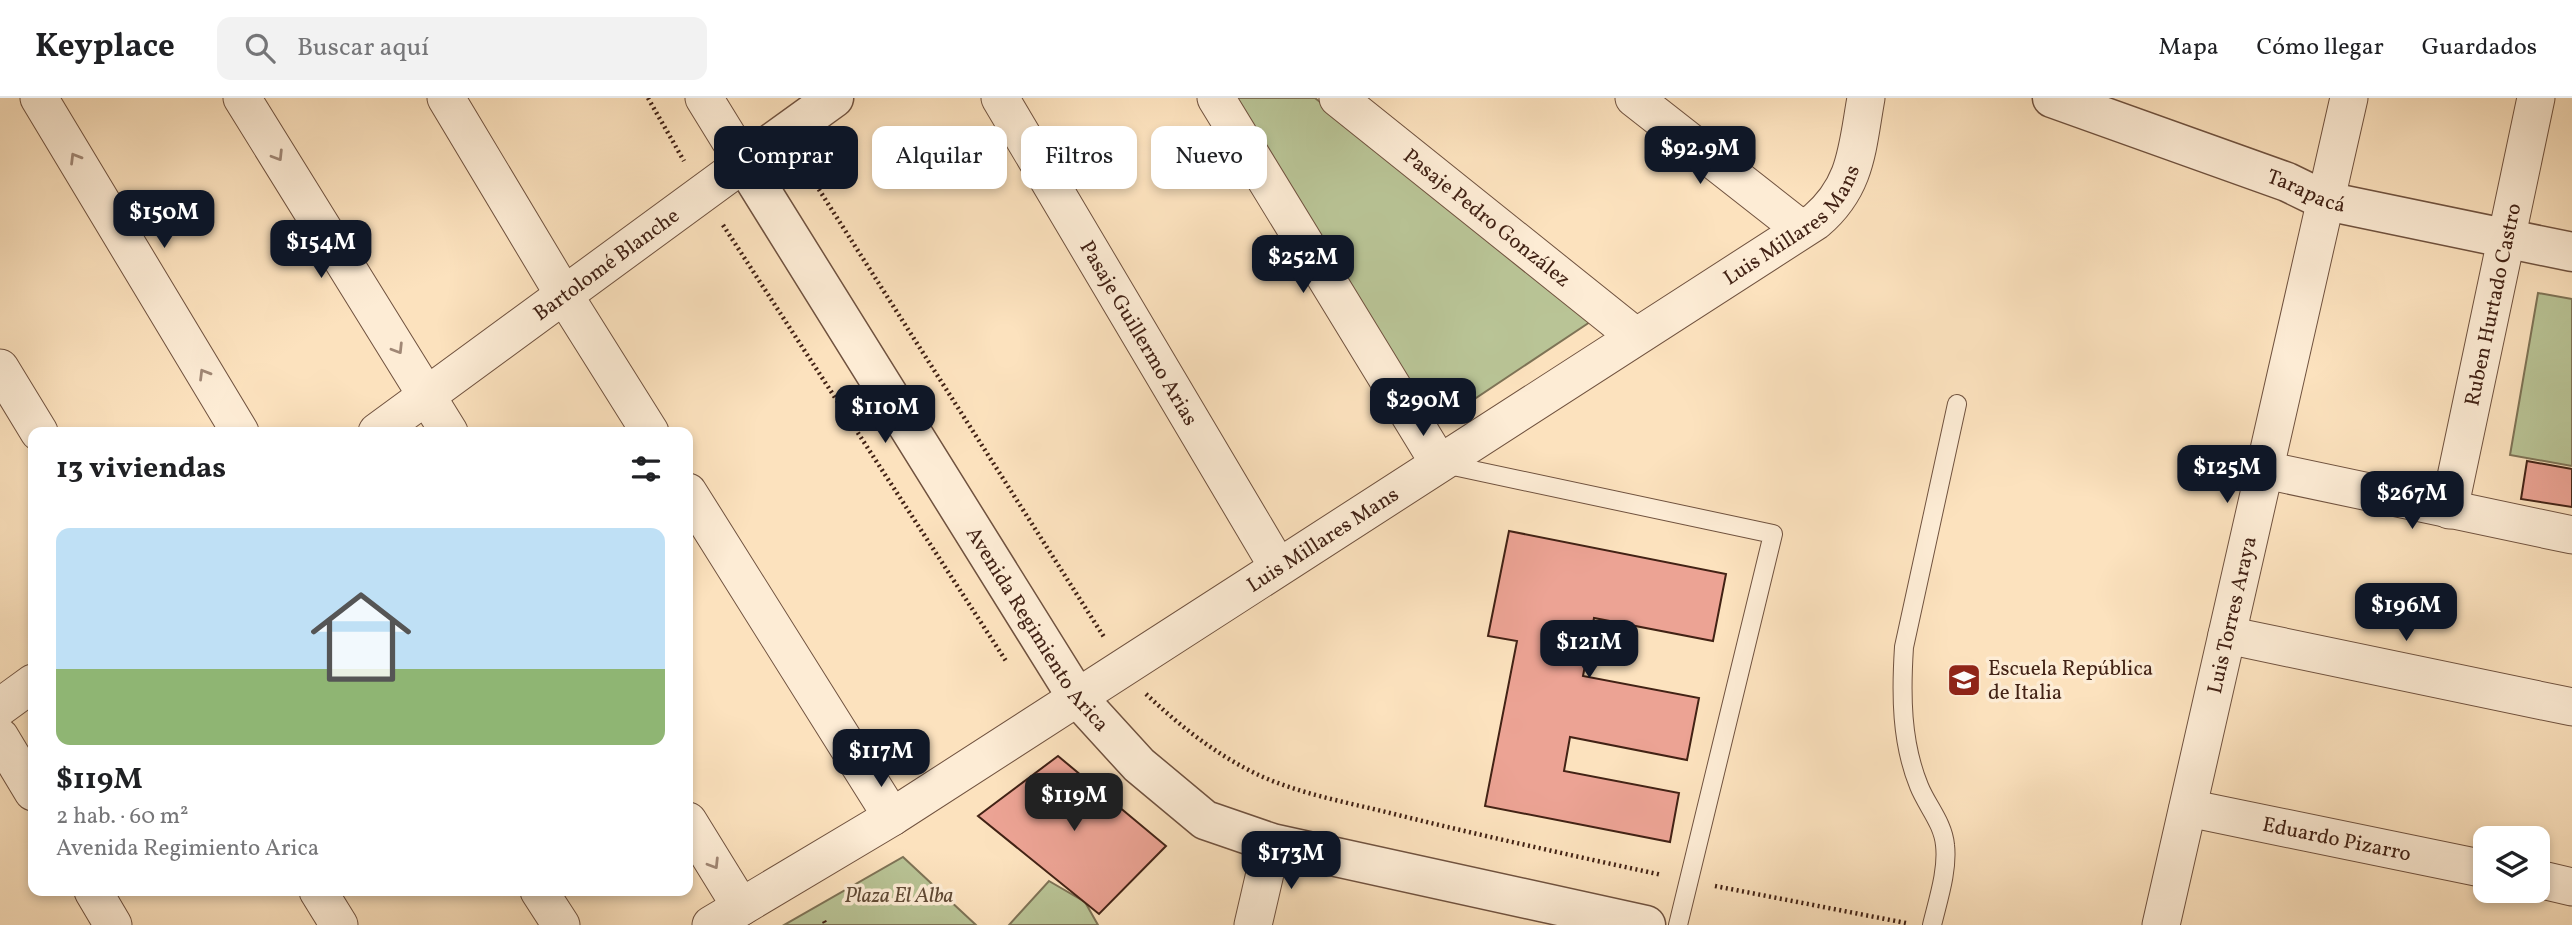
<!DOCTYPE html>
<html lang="es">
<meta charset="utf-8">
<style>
:root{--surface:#fff;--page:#f2f2f2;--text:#202124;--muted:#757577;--line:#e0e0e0;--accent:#111827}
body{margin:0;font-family:Vollkorn,serif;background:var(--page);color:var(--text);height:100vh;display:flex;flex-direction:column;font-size:26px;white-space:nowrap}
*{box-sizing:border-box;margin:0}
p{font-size:23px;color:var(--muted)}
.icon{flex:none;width:38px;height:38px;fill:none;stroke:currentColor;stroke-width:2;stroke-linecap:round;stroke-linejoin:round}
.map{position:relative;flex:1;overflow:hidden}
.details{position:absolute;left:28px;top:329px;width:665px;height:469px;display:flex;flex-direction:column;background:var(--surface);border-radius:14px;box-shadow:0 4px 10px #0003}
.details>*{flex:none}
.guide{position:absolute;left:714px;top:28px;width:665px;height:63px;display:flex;gap:14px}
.controls{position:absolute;left:2473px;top:728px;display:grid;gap:14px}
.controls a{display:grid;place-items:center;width:77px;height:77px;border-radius:14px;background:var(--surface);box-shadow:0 4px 10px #0003;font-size:35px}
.price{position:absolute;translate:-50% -60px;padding:0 16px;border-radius:14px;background:var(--accent);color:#fff;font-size:23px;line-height:46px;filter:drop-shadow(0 2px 4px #0008)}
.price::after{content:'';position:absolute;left:50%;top:42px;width:21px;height:16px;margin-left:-10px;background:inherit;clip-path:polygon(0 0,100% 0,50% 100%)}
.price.selected{background:#222;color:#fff}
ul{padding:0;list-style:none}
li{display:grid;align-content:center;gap:14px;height:371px;padding:0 28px}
li span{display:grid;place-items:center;height:217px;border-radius:14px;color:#555}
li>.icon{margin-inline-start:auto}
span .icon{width:126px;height:126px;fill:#fffc;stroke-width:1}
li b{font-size:30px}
h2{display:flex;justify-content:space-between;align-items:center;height:84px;padding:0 28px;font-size:30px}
.pill{padding:0 24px;border-radius:14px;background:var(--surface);box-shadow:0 4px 10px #0003;font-size:24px;line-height:63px}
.pill.selected{background:var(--accent);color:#fff}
header{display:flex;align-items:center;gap:42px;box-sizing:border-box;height:98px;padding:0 35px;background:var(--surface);border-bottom:2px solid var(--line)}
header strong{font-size:33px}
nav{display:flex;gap:38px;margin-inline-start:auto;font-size:24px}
.search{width:490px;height:63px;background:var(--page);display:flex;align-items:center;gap:18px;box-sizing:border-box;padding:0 24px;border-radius:14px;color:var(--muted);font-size:26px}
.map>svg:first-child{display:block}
</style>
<header>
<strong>Keyplace</strong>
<div class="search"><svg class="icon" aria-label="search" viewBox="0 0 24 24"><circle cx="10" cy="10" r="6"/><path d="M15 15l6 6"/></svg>Buscar aquí</div>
<nav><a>Mapa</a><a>Cómo llegar</a><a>Guardados</a></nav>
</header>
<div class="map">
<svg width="2572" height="827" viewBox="0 0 2572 827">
<rect width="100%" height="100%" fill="#fce2be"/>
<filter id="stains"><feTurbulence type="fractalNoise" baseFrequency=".00286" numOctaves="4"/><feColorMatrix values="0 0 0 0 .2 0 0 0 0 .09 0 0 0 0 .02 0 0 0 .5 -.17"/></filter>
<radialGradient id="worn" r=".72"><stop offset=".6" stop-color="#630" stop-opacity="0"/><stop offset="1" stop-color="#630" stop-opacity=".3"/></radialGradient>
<path fill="#b9c496" stroke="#7e7356" stroke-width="2" d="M1228,0h87l278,222 -159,106z
M2538,195l34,6v167l-62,-11z
M903,759l73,68h-192z
M1049,783l36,21 13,23h-89z"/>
<path fill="#eca394" stroke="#422215" stroke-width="2" d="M2527,363l45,8v38l-51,-8z
M1509,433l217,43 -13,67 -119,-23 -11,58 116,22 -12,62 -117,-23 -6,34 115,22 -9,49 -185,-36 32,-165 -29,-5z
M1058,658l108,90 -67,68 -121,-98z"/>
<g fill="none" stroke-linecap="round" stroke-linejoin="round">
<g stroke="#70523f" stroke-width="20">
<path id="service" d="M1444,366l329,70 -95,391
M1932,827c6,-25 16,-55 13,-80 -2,-22 -18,-39 -26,-59 -18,-44 -18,-92 -15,-139l53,-243"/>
</g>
<g stroke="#70523f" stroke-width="39">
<g id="minor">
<path d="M39,0l201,334"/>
<path d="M242,0l207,334"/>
<path d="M446,0l118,197 86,137"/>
<path id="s1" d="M1000,0l278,469"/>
<path d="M1216,0l223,365"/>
<path id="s2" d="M1338,0l297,238"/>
<path d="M1634,0l167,131"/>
<path d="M0,270l39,64"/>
<path id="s3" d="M377,334l367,-269 -40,-65"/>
<path d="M2265,372l307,65"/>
<path d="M688,394l204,325"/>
<path id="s4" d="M2449,412l87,-412"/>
<path d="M2227,537l345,72"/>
<path d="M0,609l33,-24"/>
<path d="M0,639l33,55"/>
<path id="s5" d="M2188,710l297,61"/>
<path d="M688,723l53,86"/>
<path d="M2538,781l34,8"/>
<path d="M93,793l20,34"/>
<path d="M318,793l21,34"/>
<path d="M539,793l22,34"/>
<path id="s6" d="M711,827l181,-108 924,-596c41,-35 41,-73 50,-123"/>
<path d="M1253,827l19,-82"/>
<path id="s7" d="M2161,827l188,-827"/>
</g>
</g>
<g stroke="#70523f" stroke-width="41">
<g id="tertiary">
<path id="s8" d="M834,0l-90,65 332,533 63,69 66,55 67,23 374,82"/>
<path id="s9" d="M2052,0l235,84 39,19 246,51"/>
</g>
</g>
<path stroke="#422215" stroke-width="4.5" stroke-dasharray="2 3.5" stroke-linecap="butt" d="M648,0l36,63
M804,68l300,471
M723,127l283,436
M1146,596c35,33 73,63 117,83 39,17 82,25 123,35 92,23 184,43 276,63
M1715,788l191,37
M824,823l2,4"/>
<use href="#service" stroke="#fdecd5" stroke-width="18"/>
<use href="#minor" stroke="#fdecd5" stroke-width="37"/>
<use href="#tertiary" stroke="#fdecd5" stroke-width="38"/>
</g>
<defs><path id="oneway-chevron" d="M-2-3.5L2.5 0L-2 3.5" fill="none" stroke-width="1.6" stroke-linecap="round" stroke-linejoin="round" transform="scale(1.75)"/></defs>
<g stroke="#a08775">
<use href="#oneway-chevron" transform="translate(278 58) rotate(58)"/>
<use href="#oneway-chevron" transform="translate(75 60) rotate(-121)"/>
<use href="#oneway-chevron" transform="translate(398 251) rotate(58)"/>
<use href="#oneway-chevron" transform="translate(204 276) rotate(-121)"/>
<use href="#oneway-chevron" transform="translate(714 766) rotate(58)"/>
</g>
<defs>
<g id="school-square" transform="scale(1.75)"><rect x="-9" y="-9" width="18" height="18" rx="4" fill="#8f2418" stroke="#fdecd5"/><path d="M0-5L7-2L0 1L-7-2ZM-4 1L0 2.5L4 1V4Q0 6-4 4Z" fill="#fff"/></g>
</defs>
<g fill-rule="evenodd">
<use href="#school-square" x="1964" y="582"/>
</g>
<g text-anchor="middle" stroke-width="7" stroke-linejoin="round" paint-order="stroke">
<g font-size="21" fill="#422215" stroke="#fdecd5">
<text dy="7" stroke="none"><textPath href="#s9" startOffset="271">Tarapacá</textPath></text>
<text dy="7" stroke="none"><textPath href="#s2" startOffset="191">Pasaje Pedro González</textPath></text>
<text dy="7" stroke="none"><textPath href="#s6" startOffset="1290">Luis Millares Mans</textPath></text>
<text dy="7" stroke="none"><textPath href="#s3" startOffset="284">Bartolomé Blanche</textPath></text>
<text dy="7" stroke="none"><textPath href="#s4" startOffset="210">Ruben Hurtado Castro</textPath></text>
<text dy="7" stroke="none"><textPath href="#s1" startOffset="273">Pasaje Guillermo Arias</textPath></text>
<text dy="7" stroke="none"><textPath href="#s6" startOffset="723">Luis Millares Mans</textPath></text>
<text dy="7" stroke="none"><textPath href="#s7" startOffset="318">Luis Torres Araya</textPath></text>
<text dy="7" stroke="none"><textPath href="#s8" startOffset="662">Avenida Regimiento Arica</textPath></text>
<text dy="7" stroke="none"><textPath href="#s5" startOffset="152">Eduardo Pizarro</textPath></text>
</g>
<g font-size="21" fill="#422215" stroke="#fdecd5" text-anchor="start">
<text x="1988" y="577">Escuela República<tspan x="1988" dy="24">de Italia</tspan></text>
</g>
<g font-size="21" font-style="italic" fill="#604a35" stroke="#fdecd5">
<text x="899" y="804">Plaza El Alba</text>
</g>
</g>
<rect width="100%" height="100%" filter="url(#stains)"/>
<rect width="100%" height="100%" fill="url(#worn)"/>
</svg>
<div class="controls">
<a><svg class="icon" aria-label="layers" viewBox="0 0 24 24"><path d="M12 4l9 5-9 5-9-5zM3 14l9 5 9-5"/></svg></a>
</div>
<b class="price" style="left:1700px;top:88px">$92.9M</b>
<b class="price" style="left:164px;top:152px">$150M</b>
<b class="price" style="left:321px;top:182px">$154M</b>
<b class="price" style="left:1303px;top:197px">$252M</b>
<b class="price" style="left:1423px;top:340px">$290M</b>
<b class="price" style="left:885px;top:347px">$110M</b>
<b class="price" style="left:2227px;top:407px">$125M</b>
<b class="price" style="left:2412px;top:433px">$267M</b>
<b class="price" style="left:2406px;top:545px">$196M</b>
<b class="price" style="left:1589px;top:582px">$121M</b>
<b class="price" style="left:881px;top:691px">$117M</b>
<b class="price selected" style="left:1074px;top:735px">$119M</b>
<b class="price" style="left:1291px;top:793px">$173M</b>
<div class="guide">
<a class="pill selected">Comprar</a>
<a class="pill">Alquilar</a>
<a class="pill">Filtros</a>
<a class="pill">Nuevo</a>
</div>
<section class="details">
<h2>13 viviendas<svg class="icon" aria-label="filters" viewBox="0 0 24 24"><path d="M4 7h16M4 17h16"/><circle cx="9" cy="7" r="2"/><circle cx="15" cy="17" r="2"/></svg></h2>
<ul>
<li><span style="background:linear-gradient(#bfe0f5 65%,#8fb573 0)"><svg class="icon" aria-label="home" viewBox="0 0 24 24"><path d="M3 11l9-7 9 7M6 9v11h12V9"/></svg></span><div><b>$119M</b><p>2 hab. · 60 m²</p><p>Avenida Regimiento Arica</p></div></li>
</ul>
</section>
</div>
